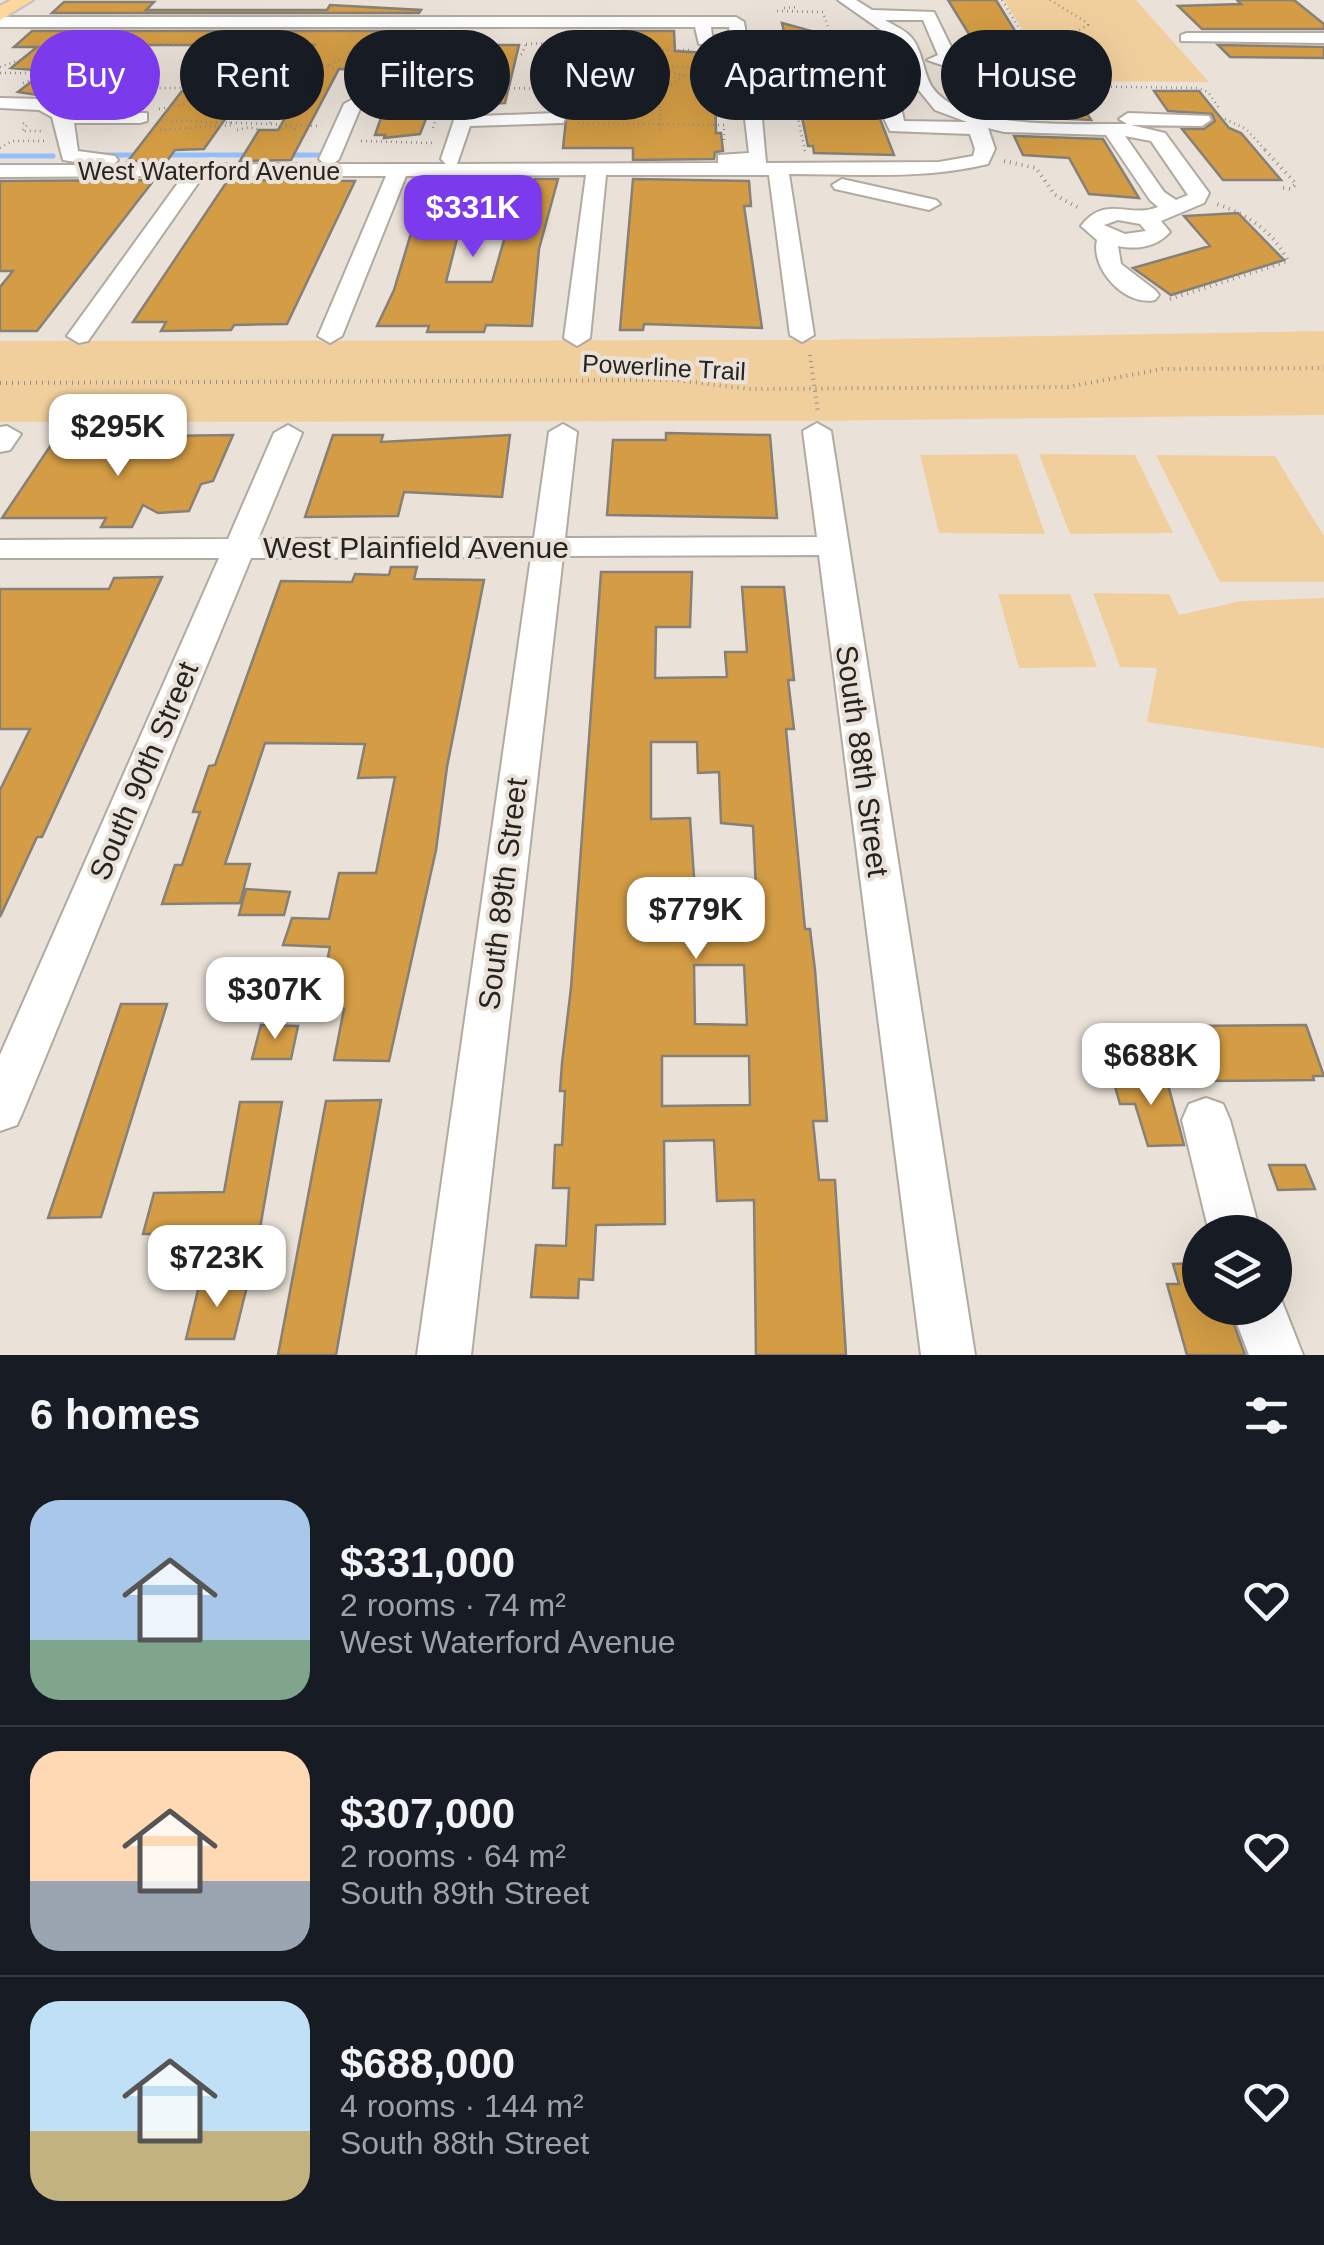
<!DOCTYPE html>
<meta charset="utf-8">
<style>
:root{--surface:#171b24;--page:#20242c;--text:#f1f3f6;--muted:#9ea1a6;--line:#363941;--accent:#7c3aed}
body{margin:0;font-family:Arial,sans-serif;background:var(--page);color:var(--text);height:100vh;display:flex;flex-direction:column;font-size:38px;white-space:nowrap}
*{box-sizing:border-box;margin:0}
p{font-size:32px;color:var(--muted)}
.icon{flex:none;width:55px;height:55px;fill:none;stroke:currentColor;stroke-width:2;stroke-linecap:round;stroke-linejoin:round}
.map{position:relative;height:1355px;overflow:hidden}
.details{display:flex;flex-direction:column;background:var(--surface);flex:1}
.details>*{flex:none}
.guide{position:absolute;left:30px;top:30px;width:1265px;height:90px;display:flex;gap:20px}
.controls{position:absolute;left:1182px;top:1215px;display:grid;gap:20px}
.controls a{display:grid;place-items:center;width:110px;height:110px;border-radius:50%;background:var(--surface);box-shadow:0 10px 40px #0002;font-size:50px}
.price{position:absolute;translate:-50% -85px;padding:0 22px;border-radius:20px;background:#fff;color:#222;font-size:32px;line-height:65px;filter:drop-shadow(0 2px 5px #0008)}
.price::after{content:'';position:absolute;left:50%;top:60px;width:30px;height:22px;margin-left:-15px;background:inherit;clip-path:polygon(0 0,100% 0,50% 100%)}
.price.selected{background:var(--accent);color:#fff}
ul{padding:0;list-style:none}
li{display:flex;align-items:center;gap:30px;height:250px;padding:0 30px}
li+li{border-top:2px solid var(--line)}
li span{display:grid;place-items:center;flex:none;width:280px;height:200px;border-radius:30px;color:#555}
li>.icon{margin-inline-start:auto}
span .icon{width:120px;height:120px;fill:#fffc;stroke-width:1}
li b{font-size:42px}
h2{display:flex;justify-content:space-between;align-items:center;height:120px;padding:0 30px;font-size:42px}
.tag{padding:0 35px;border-radius:45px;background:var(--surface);box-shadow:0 10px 40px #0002;font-size:35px;line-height:90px}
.tag.selected{background:var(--accent);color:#fff}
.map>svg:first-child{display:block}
</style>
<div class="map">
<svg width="1324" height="1355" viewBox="0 0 1324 1355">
<rect width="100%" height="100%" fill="#eae2d8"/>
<path fill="#f1cf9d" d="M1004,0h132l73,82 -154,-1z
M1324,331v84l-520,6 -804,1v-81l816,-1z
M1017,454l28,80 -106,-1 -19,-78z
M1039,454l96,1 38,78 -103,1z
M1156,455l119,1 49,80v46h-104z
M1093,593l76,1 10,21 62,-14 83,-3v150l-177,-26 10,-54 -37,-1z
M998,594h72l27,73 -78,1z"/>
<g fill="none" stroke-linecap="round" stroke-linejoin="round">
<path stroke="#95bffc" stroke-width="5" d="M100,155h44
M160,155h94
M285,155h34
M0,156h53"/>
</g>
<path fill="#d49d45" stroke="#868076" stroke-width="2.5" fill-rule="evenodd" d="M948,0h48l32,52h-48z
M1237,0h57l30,24v5h-122l-24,-23 63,-2z
M64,2h90l-8,8h181l3,-5 91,5 -2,3h-367z
M782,23l44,12 4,16 25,-7 44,12 5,13h-35l11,37 -2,8 16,41 -80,-2 -1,-7h-5z
M32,31h381l-2,3 34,3 -4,8h78l-14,58 -74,3 -11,28 -36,4 1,-3h-10l23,-66h-59l-48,91 -51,1 19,-31h19l40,-70 -13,-2 9,-13h-168l-69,61h-12l-21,-10 -26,-4 27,-21 -34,-3 26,-21h-23z
M622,31h52l1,20 51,3 3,23h-14l1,56h5l2,18 -8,1 -1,7 -81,1v-12h-70l6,-57h50z
M1218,45l106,2v11l-94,-1z
M1038,68l14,22h21l18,30 -85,-4 -19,-47z
M182,91h27l-3,3h8l-8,10 27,4 -29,41 -29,1 -8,11h-39z
M1154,91h45l30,37 12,5 40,47h-58l-41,-51h22l11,-8 -3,-7 -44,-3z
M1014,136l89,3 36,59 -50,-4 -20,-36 -46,-3z
M535,179h23l-19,70 -7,77 -46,-1 -2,7h-57l2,-6h-52l17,-36 21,-70h12l12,-30h25l2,-7 68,1zM508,226l-16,56h-46l14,-55z
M633,179l116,2 2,25h-7l18,122 -118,-4 -1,6h-23z
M154,180l-117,151h-37v-44l13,-16h-13v-90z
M228,180l127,1 -68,143 -53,1 -3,5 -70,1 5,-9h-33z
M1238,213l46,47 -113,35 -38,-27 77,-22 -26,-30z
M666,433l104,2 7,83 -170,-3 6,-75h53z
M233,435l-20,46 -12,3 -12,27 -31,2 -15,-8 -11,22h-31l5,-9h-104l55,-82h49l-8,13 58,-1 4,-12z
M333,435h50l-2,7 129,-7 -8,62 -98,-5 -6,24 -93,1z
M391,567h26l-3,12 70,1 -37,187 -11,83 -47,211 -55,-1 10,-51 -26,-5 12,-57 -47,-2 9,-27 37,1 10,-46h37l19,-96 -37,1 7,-34 -100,-1 -40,121h25l-10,39 -78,1 13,-39h7l18,-53h-7l16,-46 6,-1 66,-184 71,1 3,-8 34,1z
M601,572h91l-2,55h-34l-1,51 72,-1 -2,-25h22l-5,-65h42l10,93h-6l6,49h-8l19,200h5l5,41 12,151h-14l6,59h16l11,175h-90l-2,-155 -37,1 -3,-61 -50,1 1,83 -69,1 -3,55 -14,-1 -1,19 -47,-1 5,-52 30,1 3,-58h-16l2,-43h7l3,-54h-5l2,-28 9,-75zM651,742h46l1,31 21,-1 2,51 32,3 3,64 -61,2 -5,-74 -39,1zM694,965h50l3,60 -52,-1zM662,1056h87l1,49 -88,1z
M162,577l-120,260h-5l-37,80v-127l30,-61h-30v-140h109l5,-11z
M246,889l44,3 -6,23h-45z
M121,1004h46l-66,213 -53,1z
M261,1025l37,1 -7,33h-39z
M1306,1025l18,51h-11l1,4 -110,1 -19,-55z
M1112,1076l54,1 18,68 -36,1 -13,-42h-15z
M381,1100l-45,255h-58l48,-254z
M240,1102h42l-23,132h-116l11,-41 70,-1z
M1269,1165h36l10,24 -37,1z
M1200,1263v45h28l17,47h-58l-20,-71h12l-6,-20z
M200,1282h48l-14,57h-48z"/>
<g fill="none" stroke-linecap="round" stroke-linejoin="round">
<g stroke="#b1aaa1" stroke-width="4">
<path id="minor" d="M838,0h18l16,10 62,2 21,43 88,1 2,4 -8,5h-72l4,10 -9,5 -6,-1 -6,-12 -21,-7 11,-5 -15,-35h-38c8,5 20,10 26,17 12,14 12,36 21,50 31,45 146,36 195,37l-8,-5 9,-6 81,3 2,4 -9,6 -71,-1 34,8 44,60 -5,10 -43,18 9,11c-13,15 -33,18 -52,14l3,18 34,26 4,5 -4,5c-29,7 -65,-31 -58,-60l-16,-14c25,-32 47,-7 77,-19l-8,-7 -44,-65 -102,-3 -16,-4 7,21 -7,15c-65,16 -133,10 -199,10l25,161 -12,7 -12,-7 -21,-160h-163l-16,163 -13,8 -13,-8 22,-163 -180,1 -64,160 -12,7 -12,-7 68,-160h-183l-115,165 -9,2 -12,-7 116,-160 -183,1v-12h96l-33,-5 -11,-43 -13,-7 -39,-2v-10l42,1 25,12 80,2v8l-7,2h-66l4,28 37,5 3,4 -5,5 212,-1 -6,-5 25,-55 9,-5 9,5 -23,55 -6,5h113l-5,-5 14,-42 101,-4 9,6 -2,4 -93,3 -13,38 261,-1v-8l31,-2 -8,-68 9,-5 9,5 7,78 173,-1 34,-6 2,-7 -5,-15 -80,-3 -9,-19 4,-8 -8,-25 9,-5 23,-2 -11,-30zM913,83l22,27 32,12 -63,-1 -8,-37zM1125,136l26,5 37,54 -12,5 -12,-8zM1118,220l22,4 6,7 -21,3 -21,-9z
M0,17h736l8,5 3,19 -8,5 -40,-2 -4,-17h-695zM711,27h18l1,9h-18z
M1187,33h137v10l-143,-2v-6z
M842,179l94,21 4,4 -11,6 -94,-21 -3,-4z
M817,423l14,8 144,924h-54l-102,-800 -256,1 -92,799h-54l114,-798 -280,1 -227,551 -7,16 -17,6v-76l219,-497h-219v-18l228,-1 46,-106 14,-8 14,8 -44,106 276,-1 15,-106 14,-8 14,8 -12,106 252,-1 -14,-106z
M7,426l14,8 -11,16 -10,2v-25z
M1206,1098l17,6 7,16 30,112h-51l-27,-112 7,-16z
M1275,1288l2,1 26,66h-54l-18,-47h44z"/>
</g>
<g stroke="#c2c2c1" stroke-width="4">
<path id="major" d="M11,0h22l-33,20v-14z"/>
</g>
<path stroke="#948f88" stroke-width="2.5" stroke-dasharray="1 4" stroke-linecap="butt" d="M1002,0l25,41
M1050,0l36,22 2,3 -9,5 -2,9 27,22
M784,8l14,-1
M777,11l46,1 10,30 30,10 24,2
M80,41l3,4h222
M384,41l16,8 -5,11
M307,42l-12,18c13,5 31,1 41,10l42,-2 7,-15 -29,-4 -12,5
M51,43l-7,6 39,-4
M526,44l53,-2
M851,47l14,-6
M401,49l21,-4
M689,50h-70l-4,11 8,4 73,2 11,-4
M382,60h126l14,-6 4,-10
M330,65l11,-7
M0,67l23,-8
M0,73h37
M48,74h26
M1045,75l13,11 140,2 10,4 11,16
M692,77h37
M983,77l13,27
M73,79l25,-28 -6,-1 2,-3
M23,83l24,-9 21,-19v-7
M671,85l13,-10
M113,86l34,-34 -6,-7
M61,93l33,-1
M417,96l2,-7 11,9
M630,96l1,-21 30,-5 55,13v6h-4
M630,96h29l1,13
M88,99l7,-7 17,-4h106l15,4 -6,9 62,9
M427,103l11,7
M199,105l28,-4 -1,3
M606,105l26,-6
M374,106l39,-17 44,-7 19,6 133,1 51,20v21
M573,106l19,-1
M159,109l26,-5
M1225,119l21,10 21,23
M161,120l158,6
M23,123l4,2 -5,6h22
M230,123l13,-18
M270,123l31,-61
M578,123l146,2v17
M712,125l7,-11 -2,-19h-4
M433,128l5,-18h5
M160,130l75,-5
M237,130l13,-3 10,3
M276,130l12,-4 10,4
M361,141l72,2
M0,148l12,-7h33
M805,151l-11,-51 -1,-31 75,1"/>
<path stroke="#948f88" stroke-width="4" stroke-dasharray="1 5" stroke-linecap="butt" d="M1265,150l31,34 -5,5 -12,-2
M1004,161l32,7 19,27 24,13
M1170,299l118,-38c-15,-30 -40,-46 -71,-57
M810,355l8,58
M0,383l675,-3 74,9 319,-2 94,-18 162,-1"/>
<use href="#minor" fill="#fff" fill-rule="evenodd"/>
<use href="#major" fill="#fdd79b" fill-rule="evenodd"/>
</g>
<g text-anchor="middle" stroke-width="8" stroke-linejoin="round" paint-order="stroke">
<g font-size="25" fill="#262420" stroke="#eae2d8">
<text x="209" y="180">West Waterford Avenue</text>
<text transform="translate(664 367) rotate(3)" y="9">Powerline Trail</text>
</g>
<g font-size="30" fill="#262420" stroke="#eae2d8">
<text x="416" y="558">West Plainfield Avenue</text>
<text transform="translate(862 761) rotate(82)" y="10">South 88th Street</text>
<text transform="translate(144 771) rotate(-67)" y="10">South 90th Street</text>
<text transform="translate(503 894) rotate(-83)" y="10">South 89th Street</text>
</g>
</g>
</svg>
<div class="controls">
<a><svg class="icon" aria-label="layers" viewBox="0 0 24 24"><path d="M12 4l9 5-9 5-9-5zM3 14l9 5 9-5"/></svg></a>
</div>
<b class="price selected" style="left:473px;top:260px">$331K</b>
<b class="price" style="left:118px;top:479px">$295K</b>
<b class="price" style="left:696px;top:962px">$779K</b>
<b class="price" style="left:275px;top:1042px">$307K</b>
<b class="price" style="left:1151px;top:1108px">$688K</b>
<b class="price" style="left:217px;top:1310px">$723K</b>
<div class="guide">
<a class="tag selected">Buy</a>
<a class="tag">Rent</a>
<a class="tag">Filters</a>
<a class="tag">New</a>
<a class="tag">Apartment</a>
<a class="tag">House</a>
</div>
</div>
<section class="details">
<h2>6 homes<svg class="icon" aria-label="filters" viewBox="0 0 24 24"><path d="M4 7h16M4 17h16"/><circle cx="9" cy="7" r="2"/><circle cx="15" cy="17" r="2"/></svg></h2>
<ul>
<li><span style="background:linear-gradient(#a9c7e8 70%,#7fa58c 0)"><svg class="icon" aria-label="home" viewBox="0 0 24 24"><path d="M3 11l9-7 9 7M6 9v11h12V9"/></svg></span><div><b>$331,000</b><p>2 rooms · 74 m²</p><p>West Waterford Avenue</p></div><svg class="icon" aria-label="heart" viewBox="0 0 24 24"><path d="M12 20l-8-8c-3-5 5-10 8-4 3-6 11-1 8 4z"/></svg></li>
<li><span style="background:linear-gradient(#ffd9b3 65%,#9aa5b1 0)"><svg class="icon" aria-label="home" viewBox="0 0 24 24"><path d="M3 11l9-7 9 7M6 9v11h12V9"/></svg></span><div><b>$307,000</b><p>2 rooms · 64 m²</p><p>South 89th Street</p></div><svg class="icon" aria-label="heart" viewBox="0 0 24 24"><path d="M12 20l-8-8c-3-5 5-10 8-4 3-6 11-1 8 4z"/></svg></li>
<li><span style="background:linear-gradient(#bfe0f5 65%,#c2b280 0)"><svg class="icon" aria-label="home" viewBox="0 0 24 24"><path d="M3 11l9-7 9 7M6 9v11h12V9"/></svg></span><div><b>$688,000</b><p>4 rooms · 144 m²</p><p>South 88th Street</p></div><svg class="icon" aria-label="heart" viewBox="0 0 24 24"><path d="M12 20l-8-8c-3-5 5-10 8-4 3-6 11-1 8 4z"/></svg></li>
</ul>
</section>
